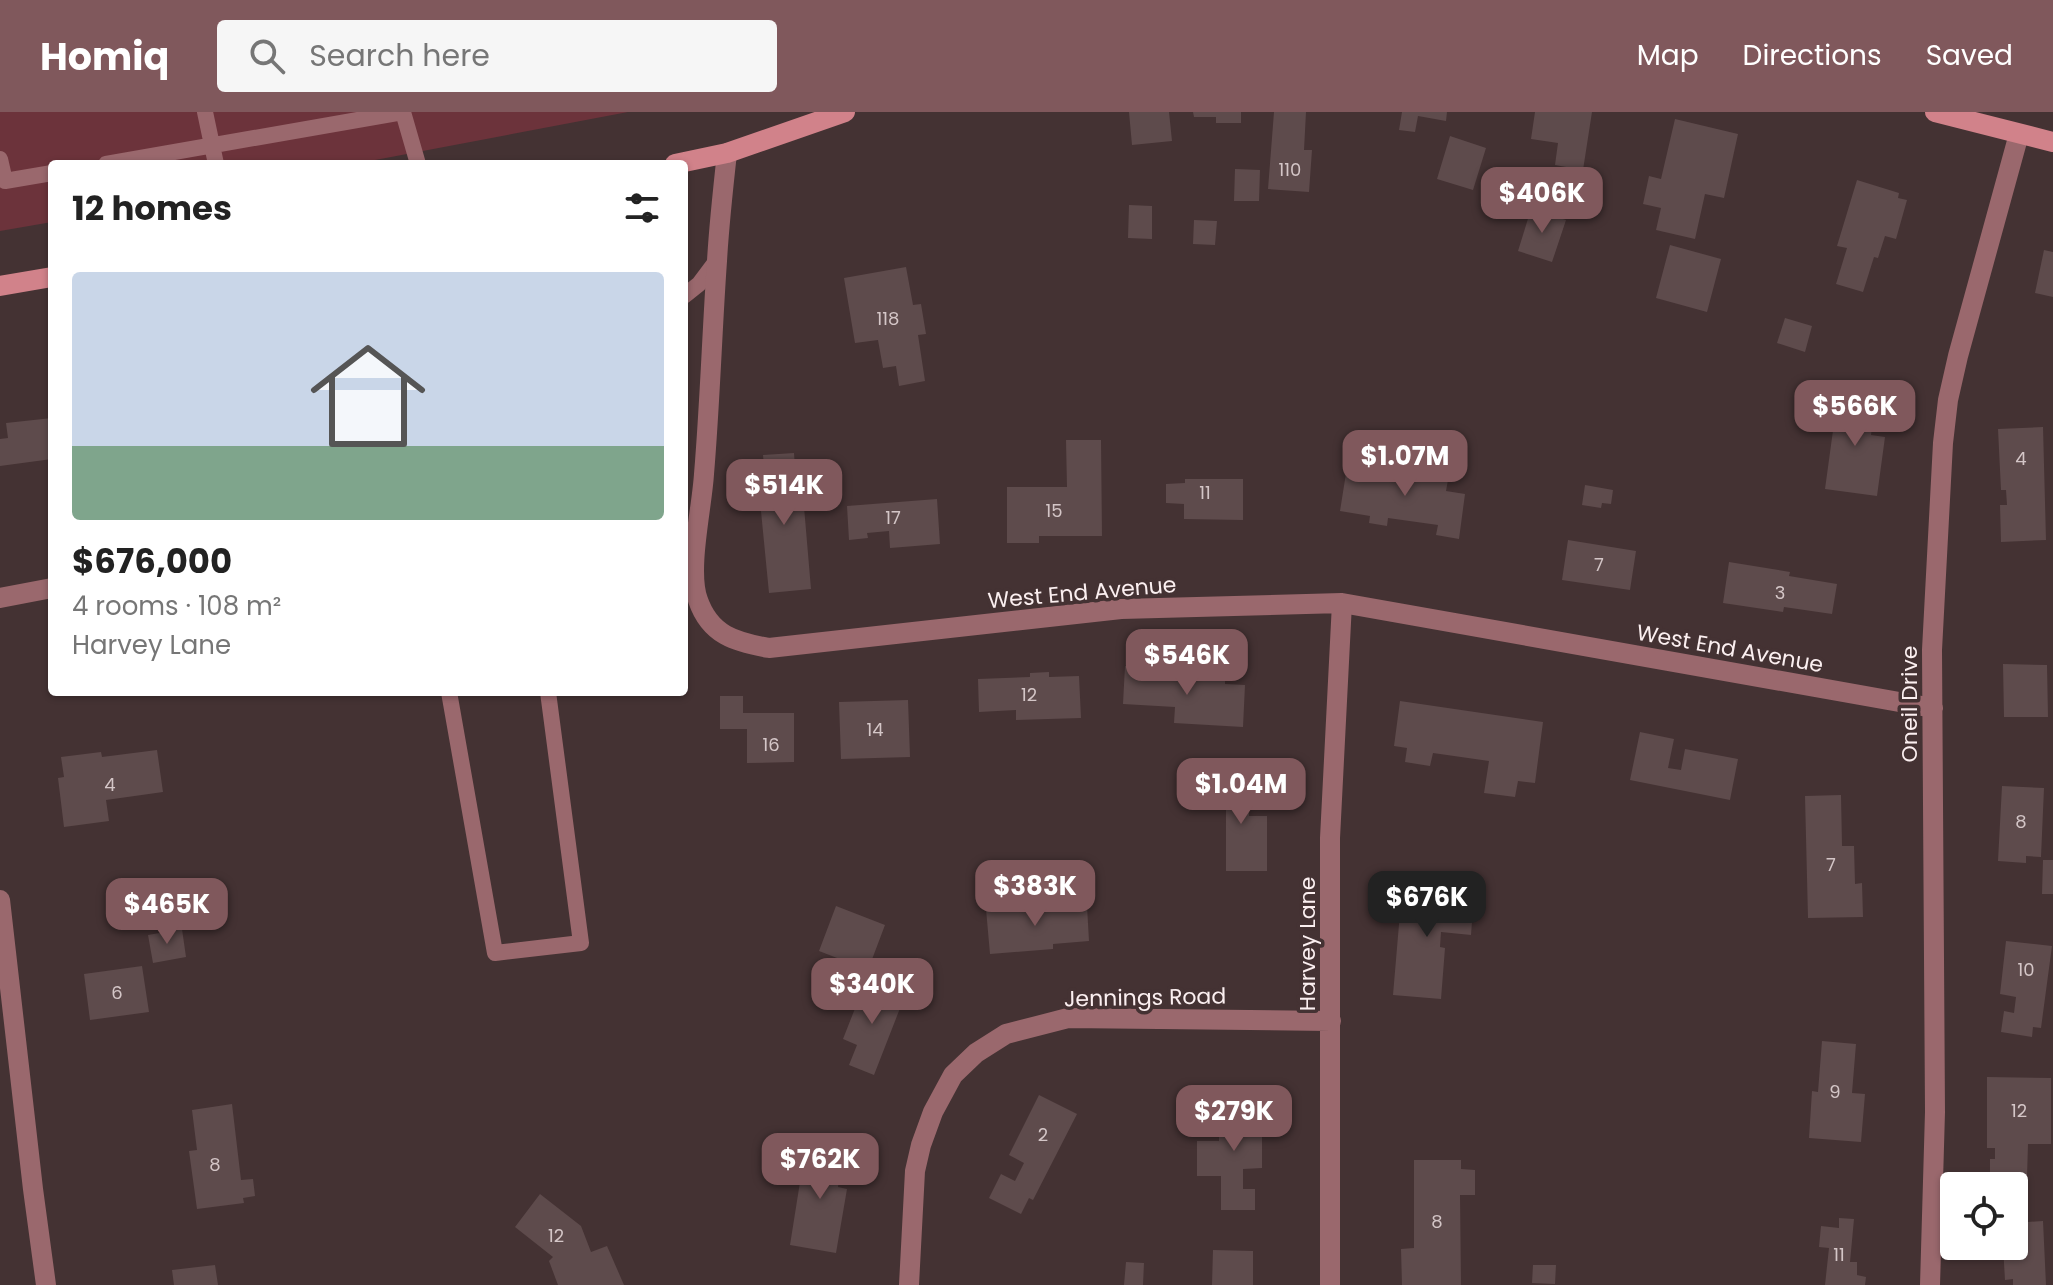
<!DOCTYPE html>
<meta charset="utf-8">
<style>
:root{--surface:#fff;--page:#f6f6f6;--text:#222;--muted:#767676;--accent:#80585c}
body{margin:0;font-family:Poppins,sans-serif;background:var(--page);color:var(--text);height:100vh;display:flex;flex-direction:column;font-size:30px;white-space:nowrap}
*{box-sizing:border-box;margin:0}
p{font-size:26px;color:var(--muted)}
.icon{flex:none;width:44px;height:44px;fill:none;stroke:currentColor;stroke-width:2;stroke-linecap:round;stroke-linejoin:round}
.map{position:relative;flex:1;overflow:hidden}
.sheet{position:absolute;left:48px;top:48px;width:640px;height:536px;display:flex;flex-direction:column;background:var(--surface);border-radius:8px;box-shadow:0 2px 6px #0004}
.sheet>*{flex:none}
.fabs{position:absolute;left:1940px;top:1060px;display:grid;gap:16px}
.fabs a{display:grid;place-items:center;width:88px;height:88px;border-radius:8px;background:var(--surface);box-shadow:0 2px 6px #0004;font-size:40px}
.price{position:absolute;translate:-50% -68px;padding:0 18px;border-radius:16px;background:var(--accent);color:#fff;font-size:26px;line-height:52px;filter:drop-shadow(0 2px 4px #0008)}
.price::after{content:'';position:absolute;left:50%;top:48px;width:24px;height:18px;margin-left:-12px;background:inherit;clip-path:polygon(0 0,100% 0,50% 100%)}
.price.active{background:#222;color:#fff}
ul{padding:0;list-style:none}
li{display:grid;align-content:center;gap:16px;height:424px;padding:0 24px}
li span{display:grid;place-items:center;height:248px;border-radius:8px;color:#555}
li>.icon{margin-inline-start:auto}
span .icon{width:144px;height:144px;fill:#fffc;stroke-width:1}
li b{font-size:34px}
h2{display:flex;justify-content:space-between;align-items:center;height:96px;padding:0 24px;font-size:34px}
header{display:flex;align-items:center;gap:48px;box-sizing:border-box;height:112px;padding:0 40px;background:var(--accent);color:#fff}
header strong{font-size:38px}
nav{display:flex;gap:44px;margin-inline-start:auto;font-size:28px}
.search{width:560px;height:72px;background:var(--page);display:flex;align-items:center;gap:20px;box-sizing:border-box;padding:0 28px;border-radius:8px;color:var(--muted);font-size:30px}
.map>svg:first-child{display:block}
</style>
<header>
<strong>Homiq</strong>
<div class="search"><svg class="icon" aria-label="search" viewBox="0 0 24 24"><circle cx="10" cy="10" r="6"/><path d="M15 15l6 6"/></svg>Search here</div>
<nav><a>Map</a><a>Directions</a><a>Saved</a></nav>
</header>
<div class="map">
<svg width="2053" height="1173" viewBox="0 0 2053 1173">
<rect width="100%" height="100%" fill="#443233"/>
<path fill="#6c333b" d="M0,0h628l-274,52h-302v58l-52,9z"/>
<path fill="#5e4b4c" d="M1129,0h40l3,29 -40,4z
M1193,0h48v11h-25v-6h-22z
M1274,0h32l-2,38h8l-3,42 -41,-3z
M1402,0h45l-1,9 -28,-5 -3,16 -16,-2z
M1535,0h57l-9,58 -28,-5 3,-22 -27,-4z
M1675,7l63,15 -14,64 -19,-4 -10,45 -39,-9 5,-22 -18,-4 6,-28 12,3z
M1450,24l36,12 -13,42 -36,-11z
M1235,57l25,1 -1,31h-25z
M1857,68l42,13 -1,5 9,2 -11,39 -11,-3 -7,22 -4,-1 -11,35 -27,-8 11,-36 -10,-2z
M1129,93l23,1v33l-24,-1z
M1531,97l35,11 -14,42 -34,-11z
M1194,108l23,1 -2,24 -22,-1z
M1670,133l51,14 -14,53 -51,-14z
M2044,138l9,2v45l-18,-4z
M906,155l7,38 8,-1 5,30 -8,1 7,46 -26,5 -3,-20 -13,2 -5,-28 -23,3 -11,-65z
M1785,206l27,8 -7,26 -28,-9z
M1838,282l38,5 -5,36 14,2 -8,59 -52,-7z
M52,306v41l-52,7v-27l8,-1 -2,-15z
M2043,315l3,113 -45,2 -1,-37h7l-1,-15h-5l-3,-61z
M1066,328h35l1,96h-63v7h-32v-56h60z
M794,341l3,43 6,-1 8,94 -42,4 -9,-92 7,-1 -4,-45z
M1418,352l32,5 -4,22 19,3 -6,45 -23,-4 2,-10 -50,-7 -1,8 -18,-3 1,-7 -30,-5 7,-44 68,11z
M1185,367h58v41l-59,-1v-15l-18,-1v-19l19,-1z
M1585,373l28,5 -2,14 -9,-1 -1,5 -19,-3z
M937,387l3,45 -50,4 -1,-17 -22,2 1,5 -19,2 -2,-34z
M1568,428l68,11 -6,39 -68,-10z
M1729,450l61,10 -1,4 48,8 -5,30 -48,-7 -1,5 -60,-9z
M2003,552l44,1 1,52h-44z
M1125,554l39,2 -1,12 32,2v-5l30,1v6l20,1 -2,42 -69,-4 1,-16 -52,-3z
M1049,560v5l30,-1 2,42 -65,2v-10l-37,2 -1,-33 52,-2v-4z
M720,584h23v17h51v49l-47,1v-34h-27z
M908,588l2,57 -69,2 -2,-57z
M1400,589l143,21 -8,61 -17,-2 -3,16 -31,-4 5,-32 -56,-8 -3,13 -25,-4 2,-14 -13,-2z
M1640,620l34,7 -6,29 13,2 4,-21 53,10 -8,41 -100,-20z
M157,638l6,42 -57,8 3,21 -45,6 -6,-49 6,-1 -3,-20 40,-5 1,5z
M1207,666h42v38h18v55h-41v-73h-19z
M2002,674l42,2 -3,69 -15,-1v7l-28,-2z
M1841,683l1,51h12l1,38 7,-1 1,34 -55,1 -3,-122z
M2043,748h10v34h-11z
M1402,777l72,6 -3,40 -30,-3 -1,15 5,1 -4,51 -48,-4z
M1051,792v5l36,-3 2,35 -36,3v5l-63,5 -4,-45z
M836,794l49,19 -17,45 -49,-19z
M182,817l4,28 -33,6 -5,-28z
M2006,829l46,5 -11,82 -8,-1 -1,10 -31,-5 3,-21 10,2 2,-16 -16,-3z
M142,854l7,46 -59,8 -6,-46z
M865,871l39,15 -30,77 -25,-10 8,-20 -14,-6z
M1822,929l34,3 -4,49 13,1 -4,48 -52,-4 3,-47 6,1z
M1987,965l64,1v66h-23l-1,33h-37v-18h5v-11h-8z
M1039,983l38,19 -44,86 -4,-2 -8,16 -32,-16 12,-24 14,7 9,-18 -15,-8z
M1219,991h43v65l-19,1v20h12v21h-34v-34h-24v-35h22z
M232,992l9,76 12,-1 2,17 -12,2 1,5 -47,6 -8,-58 8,-1 -5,-40z
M813,1029l31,6 -6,40 9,2 -11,64 -46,-8 10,-63 5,1z
M1414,1048h47v9l14,1v25h-15l1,90h-59l-1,-36 13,-1z
M540,1082l41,32 10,26 16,-6 17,39h-66l-9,-24 4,-4 -38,-30z
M1839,1106l15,1 -4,43h7v13l9,2 -1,8h-40l4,-37 -10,-1 2,-21 18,2z
M2043,1109l3,64h-33v-6l-8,1 -2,-34h11v-23z
M1213,1138l40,1v34h-41z
M1126,1150l18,1 -1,22h-19z
M215,1153l3,20h-44l-2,-15z
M1533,1153h23l-1,19 -23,-1z"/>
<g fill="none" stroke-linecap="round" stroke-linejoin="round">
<path stroke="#9a686d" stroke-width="16" d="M205,0l11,52
M403,0l15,52
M0,47l5,22 47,-8
M106,52l297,-52
M684,184l15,-12 18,-24
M449,580l46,261 86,-10 -33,-251"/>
<path stroke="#9a686d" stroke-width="20" d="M727,41c-4,36 -8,72 -10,108 -5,71 -7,142 -13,213 -2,34 -17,96 -6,126 12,35 37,42 71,48l352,-39 221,-6 591,105
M0,486l52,-10
M0,788l33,289 13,96
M909,1173l6,-114 6,-26 12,-33 20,-37 23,-22 30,-19 62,-16 263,3
M1330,1173v-447l12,-235
M1930,1173l5,-173 -3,-462 11,-207 5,-43 10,-44 61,-222"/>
<path stroke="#d1828a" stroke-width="20" d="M1935,0l118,30
M675,52l52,-11 118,-41
M0,174l52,-9"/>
</g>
<g text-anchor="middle" stroke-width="7" stroke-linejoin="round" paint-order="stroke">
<g font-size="18" fill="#d4c6c7">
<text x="1290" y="64">110</text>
<text x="888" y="213">118</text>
<text x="2021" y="353">4</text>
<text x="1205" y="387">11</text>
<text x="1054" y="405">15</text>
<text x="893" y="412">17</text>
<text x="1599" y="459">7</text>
<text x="1780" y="487">3</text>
<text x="1029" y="589">12</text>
<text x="875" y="624">14</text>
<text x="771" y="639">16</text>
<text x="110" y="679">4</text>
<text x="2021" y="716">8</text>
<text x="1831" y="759">7</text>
<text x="2026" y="864">10</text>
<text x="117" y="887">6</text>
<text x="1835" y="986">9</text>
<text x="2019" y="1005">12</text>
<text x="1043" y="1029">2</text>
<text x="215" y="1059">8</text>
<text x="1437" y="1116">8</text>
<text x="556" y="1130">12</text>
<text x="1839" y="1149">11</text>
</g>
<g font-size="22" fill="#fbeff0" stroke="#443233">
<text transform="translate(1082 480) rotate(-5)" y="8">West End Avenue</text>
<text transform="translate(1730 536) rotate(10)" y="8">West End Avenue</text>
<text transform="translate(1909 592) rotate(-90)" y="8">Oneil Drive</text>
<text transform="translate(1307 832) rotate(-90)" y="8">Harvey Lane</text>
<text transform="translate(1145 885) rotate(-1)" y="8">Jennings Road</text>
</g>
</g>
</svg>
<div class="fabs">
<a><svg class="icon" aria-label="locate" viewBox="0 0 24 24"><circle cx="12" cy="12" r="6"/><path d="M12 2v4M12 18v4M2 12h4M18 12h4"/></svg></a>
</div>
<b class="price" style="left:1542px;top:123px">$406K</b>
<b class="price" style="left:1855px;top:336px">$566K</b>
<b class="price" style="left:1405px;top:386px">$1.07M</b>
<b class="price" style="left:784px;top:415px">$514K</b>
<b class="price" style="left:1187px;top:585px">$546K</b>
<b class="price" style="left:1241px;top:714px">$1.04M</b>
<b class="price" style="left:1035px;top:816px">$383K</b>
<b class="price active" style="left:1427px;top:827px">$676K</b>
<b class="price" style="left:167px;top:834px">$465K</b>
<b class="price" style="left:872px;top:914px">$340K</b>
<b class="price" style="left:1234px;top:1041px">$279K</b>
<b class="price" style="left:820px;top:1089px">$762K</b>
<section class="sheet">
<h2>12 homes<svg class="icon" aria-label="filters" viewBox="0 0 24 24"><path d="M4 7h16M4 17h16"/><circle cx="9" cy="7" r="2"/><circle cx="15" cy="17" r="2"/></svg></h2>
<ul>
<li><span style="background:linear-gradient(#c9d6e8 70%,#7fa58c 0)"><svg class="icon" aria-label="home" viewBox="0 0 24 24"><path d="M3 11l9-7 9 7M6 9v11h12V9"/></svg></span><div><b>$676,000</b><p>4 rooms · 108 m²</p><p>Harvey Lane</p></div></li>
</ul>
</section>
</div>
